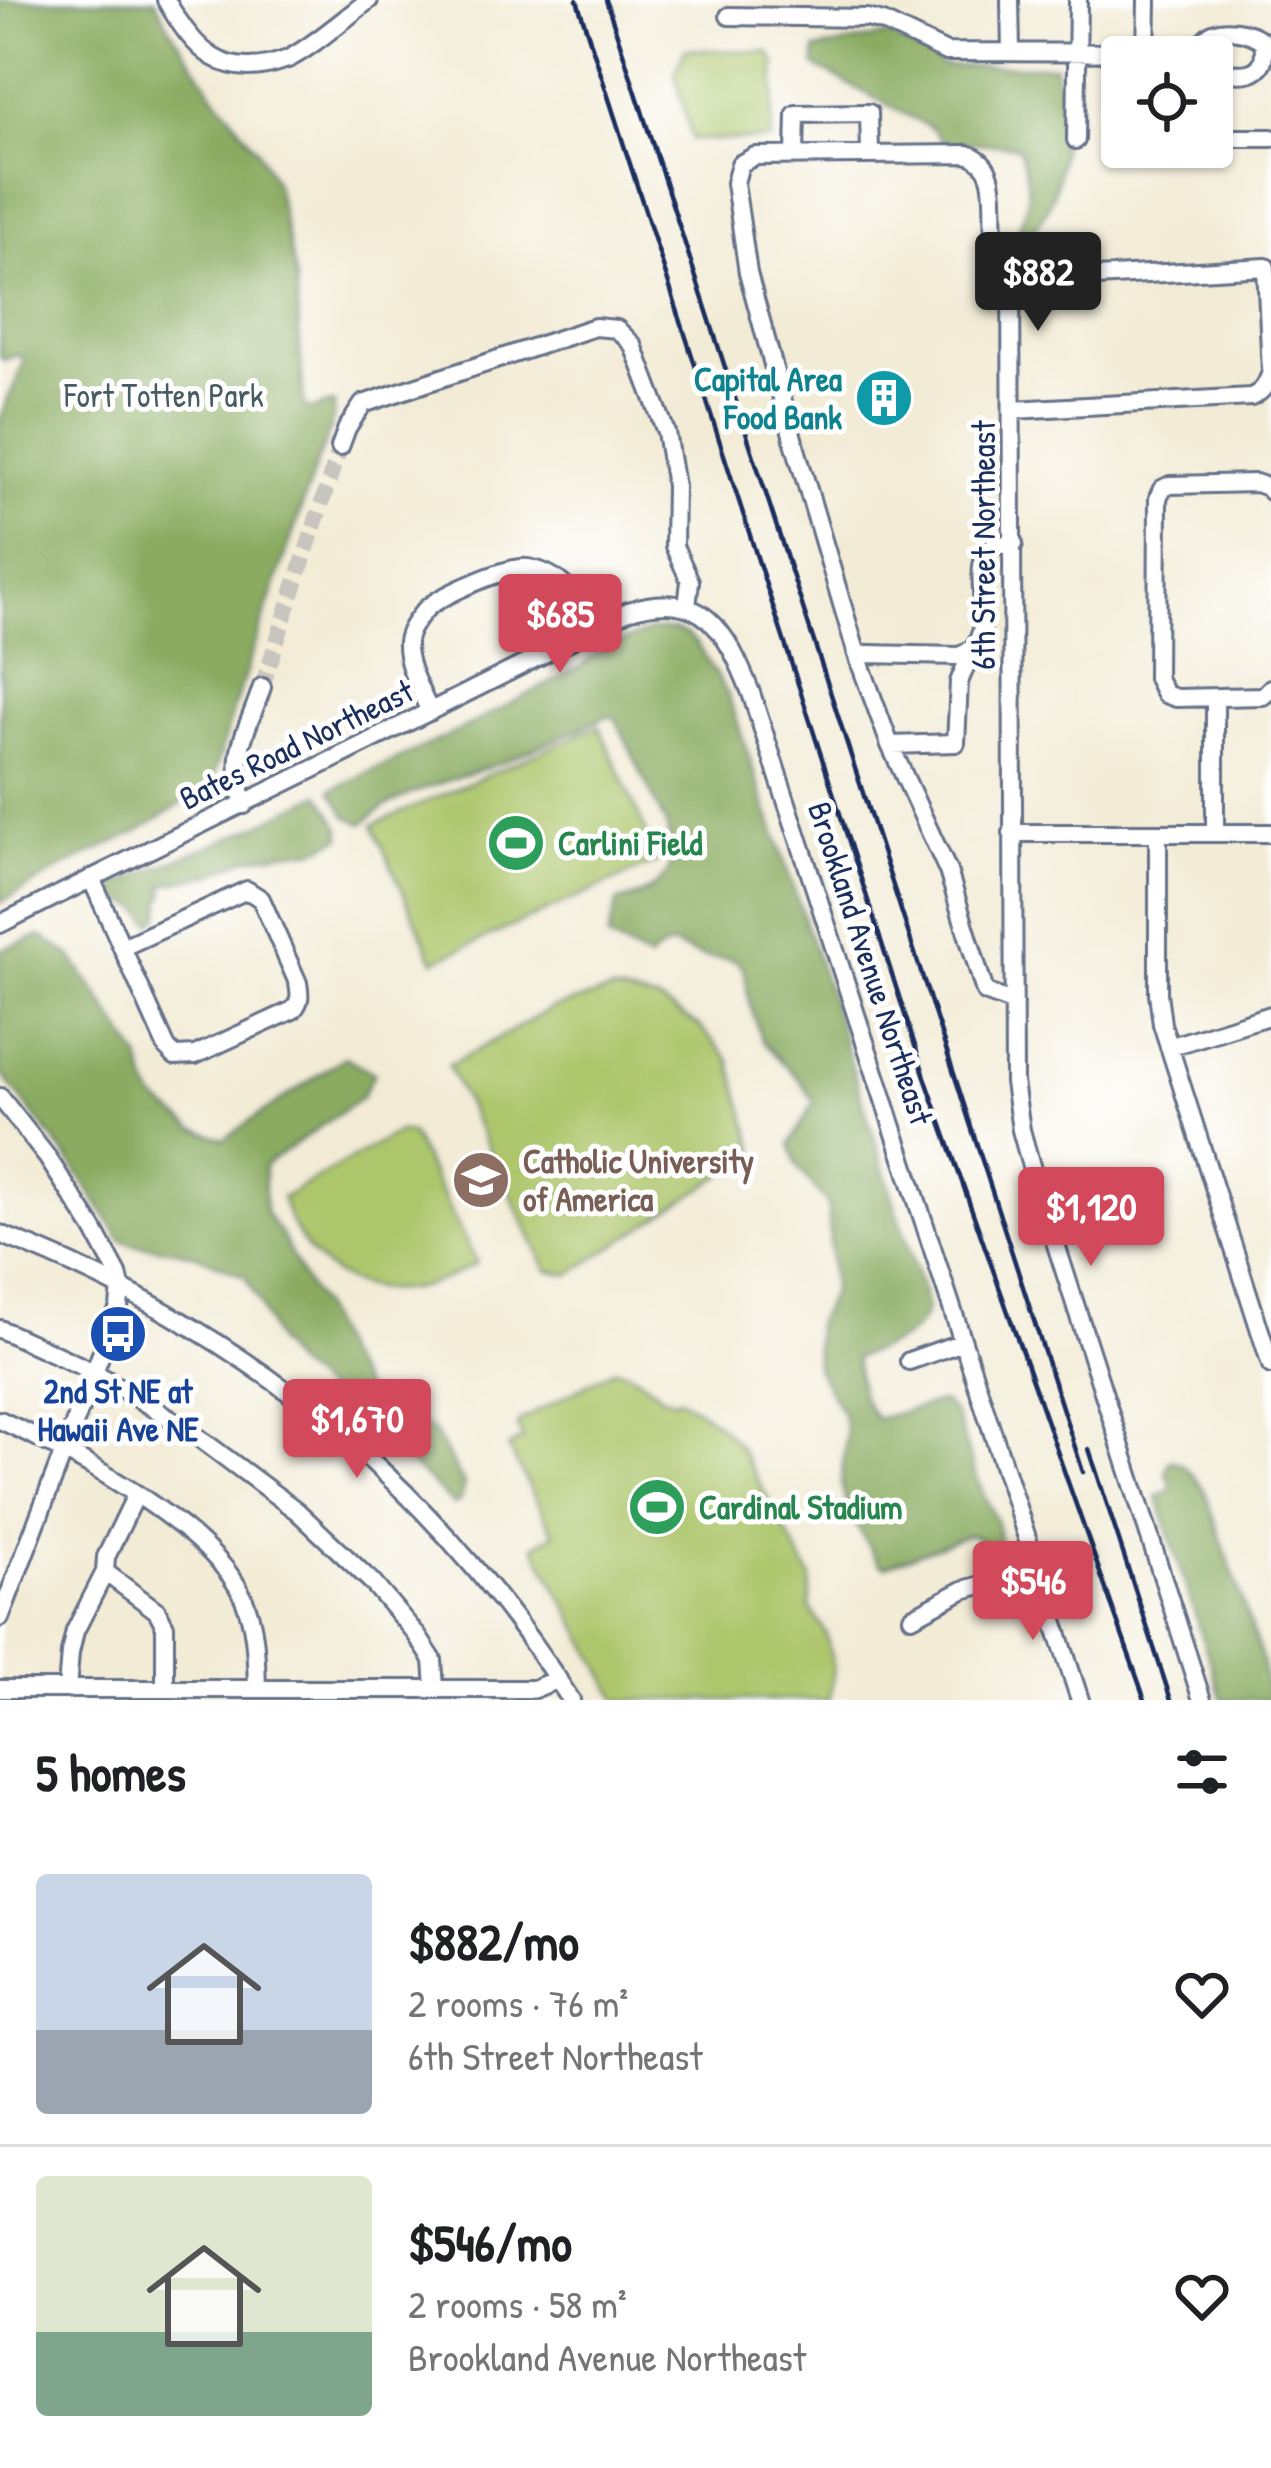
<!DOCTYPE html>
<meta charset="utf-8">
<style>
:root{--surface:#fff;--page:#f2f2f2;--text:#202124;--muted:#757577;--line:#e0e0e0;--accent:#d1495b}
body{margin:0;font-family:"Patrick Hand",sans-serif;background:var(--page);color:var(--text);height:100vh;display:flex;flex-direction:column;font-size:45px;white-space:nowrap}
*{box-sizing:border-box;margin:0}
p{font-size:39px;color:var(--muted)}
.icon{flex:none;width:66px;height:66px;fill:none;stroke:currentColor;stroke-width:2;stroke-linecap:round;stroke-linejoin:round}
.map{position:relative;height:1700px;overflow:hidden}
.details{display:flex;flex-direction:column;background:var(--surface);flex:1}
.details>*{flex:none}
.tools{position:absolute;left:1101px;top:36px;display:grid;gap:24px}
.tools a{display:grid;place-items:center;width:132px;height:132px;border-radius:12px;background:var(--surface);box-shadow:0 3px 9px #0004;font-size:60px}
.price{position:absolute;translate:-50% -102px;padding:0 27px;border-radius:12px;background:var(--accent);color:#fff;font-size:39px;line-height:78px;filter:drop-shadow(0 3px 6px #0008)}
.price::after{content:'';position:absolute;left:50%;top:72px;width:36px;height:27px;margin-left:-18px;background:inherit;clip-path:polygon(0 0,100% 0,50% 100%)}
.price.selected{background:#222;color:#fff}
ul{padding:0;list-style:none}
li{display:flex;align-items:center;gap:36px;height:300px;padding:0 36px}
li+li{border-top:3px solid var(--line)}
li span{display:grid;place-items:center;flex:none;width:336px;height:240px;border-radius:12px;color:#555}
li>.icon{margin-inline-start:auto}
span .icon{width:144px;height:144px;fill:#fffc;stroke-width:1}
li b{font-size:51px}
h2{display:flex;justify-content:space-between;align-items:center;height:144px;padding:0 36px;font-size:51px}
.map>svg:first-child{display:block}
</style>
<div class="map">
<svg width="1271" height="1700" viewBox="0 0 1271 1700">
<rect width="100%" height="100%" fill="#fff"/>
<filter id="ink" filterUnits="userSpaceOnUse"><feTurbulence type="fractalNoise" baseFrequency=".00833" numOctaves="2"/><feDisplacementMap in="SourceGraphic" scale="24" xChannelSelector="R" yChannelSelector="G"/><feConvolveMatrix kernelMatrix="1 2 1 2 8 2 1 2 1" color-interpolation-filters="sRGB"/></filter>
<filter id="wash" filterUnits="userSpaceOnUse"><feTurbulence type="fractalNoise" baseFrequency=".004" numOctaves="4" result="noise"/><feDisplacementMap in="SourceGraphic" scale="48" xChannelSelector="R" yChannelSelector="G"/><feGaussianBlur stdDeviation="2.7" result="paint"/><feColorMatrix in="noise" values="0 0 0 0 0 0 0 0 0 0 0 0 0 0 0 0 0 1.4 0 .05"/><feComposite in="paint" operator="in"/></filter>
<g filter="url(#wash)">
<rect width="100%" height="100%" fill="#f2ebd5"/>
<path fill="#adc66c" stroke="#647a65" stroke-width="3" d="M685,49l84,3 7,12 -5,76h-79l-17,-66z
M599,726l60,135 -225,100 -61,-136z
M612,991l46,10 41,25 31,34 26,93 -187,122 -22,-5 -99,-204 105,-58z
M400,1131l11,3 66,129c-19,10 -40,21 -61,25 -68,12 -115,-28 -134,-90z
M615,1369l14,3 29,20 2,4 14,4 5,-2c24,13 42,27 60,48l72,131 -1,30 16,27 8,35 -5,31h-211l-84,-154 20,-12 -46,-87 15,-9 -6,-11 3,-6z"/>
<path fill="#8aab60" stroke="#526d5f" stroke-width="3" d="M0,0h155l14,27 45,67 43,55 19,36 20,94 8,128 8,3 19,-7 3,1c1,21 -11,41 -18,61l-81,239 -22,75 -6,9 -72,45 -68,32 -67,38v-484c6,-21 19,-38 24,-60l-5,-4 -16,5 -3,-3z
M889,35l55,31h111c10,53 14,126 -25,169l-12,-1c1,-11 7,-19 9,-31 3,-17 -3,-38 -8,-55l-10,-3 -68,-4 -8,-12 -118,-63v-16z
M652,630h22l13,5 10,9 31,51 101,298 98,314c-9,35 -43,39 -72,51l7,39 14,22 60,-16 7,-1 13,14 22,65 19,42 3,24 -7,2 -20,-14h-6l-80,31 -6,-1 -5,-6 -28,-47 -7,-29 5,-51 -3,-18 -27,-46 -1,-44 17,-32 -4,-87 -31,-39 -7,-22 24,-42 -13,-21 -39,-40 -13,-39 -4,-30 -6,-9 -9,-4 -26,-2 -33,-12 -11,5 -11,10 -41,-22 9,-36c20,-3 47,-16 54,-38 3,-11 -2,-28 -5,-39l-51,-108h-8c-38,16 -76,34 -115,49 -40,15 -100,27 -129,58l-16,-8 -16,-26 135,-63 114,-60 22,-18z
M320,794l21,34v10l-29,13h-22l-42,7 -35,16 -49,11 1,10 -3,4 -2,17 -8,7 -15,-16 -14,-5 -12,-15 144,-60z
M41,936l29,19 22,31 48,72 7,27 8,14 39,30 30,10 121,-82 29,16 -13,25 -97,68 1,46 17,24 21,43 18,28 21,47 23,37 19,17 20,12 13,1 17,11 30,52 -3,15 -7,6 -80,-76 -79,-62 -19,-24 -17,-41 -14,-25 -46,-21 -23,-6 -42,-5 -13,-5 -54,-83 -67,-85v-122z
M1170,1460c16,2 25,18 35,31l57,168 6,41h-46l-65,-204 12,-5 3,-5 -6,-13z"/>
</g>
<g filter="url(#ink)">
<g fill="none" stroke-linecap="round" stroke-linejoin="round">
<path stroke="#c7c5bd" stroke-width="16" stroke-dasharray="16 8" stroke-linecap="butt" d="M262,687l78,-240"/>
<g stroke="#667188" stroke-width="22">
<path id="minor" d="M166,0c28,50 57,82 119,60 20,-7 65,-46 84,-60
M1010,0l1,52
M729,16l138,2 16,4 63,30 255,1
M1146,57l1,-57
M1202,57c0,-7 -1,-13 4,-19 12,-14 47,-7 57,4 7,38 -25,34 -51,28
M1212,138h59
M1076,140l2,-140
M795,154l1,-40 73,-1 1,41
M1011,282l255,-15 5,105c-4,12 -8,20 -20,25l-238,13
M340,447l7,-19 16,-24 232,-77 22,2 16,16 33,87 9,54 -1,60 16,35 -3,26
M1271,492l-4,-5 -11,-4 -86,2 -8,4 -4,9 -1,180 8,16 11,4 87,-2 8,-8
M1014,544c-6,1 -13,0 -19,2 -34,15 13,94 -36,110l-91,-2 -10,4 32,87 58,126 37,121 29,11
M858,658l-64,-216 -46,-169 -13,-90 5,-19 15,-8 212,-2c37,11 22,57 28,88l16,15 3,825 7,48 12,43 169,527
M1215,698v135
M430,712c-9,-21 -24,-46 -23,-70 1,-11 11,-24 18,-32 13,-14 84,-45 103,-42 34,5 52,34 68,60
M890,745l66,-2 3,-61 12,-29
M244,805c-14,-57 1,-66 18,-118
M1012,833h259
M1158,833v160l4,31 109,341
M91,878l76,170 8,8 20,-1 98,-45c8,-9 7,-15 5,-27l-37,-84 -14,-9 -124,57
M0,924c209,-105 420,-205 628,-313 75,-25 99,21 123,82l329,1007
M1169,1047l102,-32
M0,1097l47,60 46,71 25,46 3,13 -2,20 -119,311
M0,1234c241,93 432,247 571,466
M0,1329l94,43 89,54 114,85 75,71 44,52 17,26 2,28
M909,1361l54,-19
M0,1420c70,31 211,106 243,177 13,29 13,60 14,91
M105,1572l52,39 8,15v62
M912,1617l51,-27 73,-20
M0,1689h534l24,-10
M67,1689l3,-36 5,-22 30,-59 1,-15 30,-62"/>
</g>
<use href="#minor" stroke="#fff" stroke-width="16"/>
<path stroke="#1b2f5e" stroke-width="4.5" d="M577,0l350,1083 218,617
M606,0l477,1472
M1089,1449l82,251"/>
</g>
</g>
<defs>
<g id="building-disc" transform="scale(3)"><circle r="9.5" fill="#0f9aa8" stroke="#fff"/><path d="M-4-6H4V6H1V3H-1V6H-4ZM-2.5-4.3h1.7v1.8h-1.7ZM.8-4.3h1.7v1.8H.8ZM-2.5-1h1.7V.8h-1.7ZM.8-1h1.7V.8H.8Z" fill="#fff"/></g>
<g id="stadium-disc" transform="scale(3)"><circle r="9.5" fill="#2e9e5b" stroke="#fff"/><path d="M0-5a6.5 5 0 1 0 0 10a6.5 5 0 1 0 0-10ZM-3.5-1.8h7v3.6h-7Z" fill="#fff"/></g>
<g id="university-disc" transform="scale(3)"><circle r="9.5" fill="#8d6e63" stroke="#fff"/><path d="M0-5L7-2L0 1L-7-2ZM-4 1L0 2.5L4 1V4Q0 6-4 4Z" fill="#fff"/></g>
<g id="bus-disc" transform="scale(3)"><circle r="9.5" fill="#1a4fb4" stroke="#fff"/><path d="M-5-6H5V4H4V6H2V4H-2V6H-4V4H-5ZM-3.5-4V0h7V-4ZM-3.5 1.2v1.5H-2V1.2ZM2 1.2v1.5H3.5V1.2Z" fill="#fff"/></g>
</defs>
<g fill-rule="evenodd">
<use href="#building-disc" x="884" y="398"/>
<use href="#stadium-disc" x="516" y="843"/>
<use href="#university-disc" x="481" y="1180"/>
<use href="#bus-disc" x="118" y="1334"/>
<use href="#stadium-disc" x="657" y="1507"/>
</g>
<g text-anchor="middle" stroke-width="10" stroke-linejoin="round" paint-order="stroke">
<g font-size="33" font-weight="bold" fill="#0d838f" stroke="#fff" text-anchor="end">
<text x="842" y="391">Capital Area<tspan x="842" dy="38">Food Bank</tspan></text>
</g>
<g font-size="33" fill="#475c62" stroke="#fff">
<text x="164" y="407">Fort Totten Park</text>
</g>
<g font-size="33" fill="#1b2f5e" stroke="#fff">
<text transform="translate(983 545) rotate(-90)" y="12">6th Street Northeast</text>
<text transform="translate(296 744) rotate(-26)" y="12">Bates Road Northeast</text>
<text transform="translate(871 963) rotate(72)" y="12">Brookland Avenue Northeast</text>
</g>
<g font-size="33" font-weight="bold" fill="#27864d" stroke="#fff" text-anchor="start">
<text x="558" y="855">Carlini Field</text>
<text x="699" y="1519">Cardinal Stadium</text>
</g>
<g font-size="33" font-weight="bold" fill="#785e54" stroke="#fff" text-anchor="start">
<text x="523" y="1173">Catholic University<tspan x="523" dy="38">of America</tspan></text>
</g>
<g font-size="33" font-weight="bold" fill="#164399" stroke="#fff">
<text x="118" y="1403">2nd St NE at<tspan x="118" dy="38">Hawaii Ave NE</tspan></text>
</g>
</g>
</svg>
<div class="tools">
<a><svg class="icon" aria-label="locate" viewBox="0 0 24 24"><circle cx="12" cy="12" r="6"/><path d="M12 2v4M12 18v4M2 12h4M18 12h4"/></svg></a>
</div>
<b class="price selected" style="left:1038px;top:334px">$882</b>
<b class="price" style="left:560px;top:676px">$685</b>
<b class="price" style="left:1091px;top:1269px">$1,120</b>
<b class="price" style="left:357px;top:1481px">$1,670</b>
<b class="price" style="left:1033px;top:1643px">$546</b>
</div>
<section class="details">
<h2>5 homes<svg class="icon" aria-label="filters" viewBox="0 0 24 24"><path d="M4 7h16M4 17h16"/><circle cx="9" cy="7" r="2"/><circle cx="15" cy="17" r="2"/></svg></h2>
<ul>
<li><span style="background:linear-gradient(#c9d6e8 65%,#9aa5b1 0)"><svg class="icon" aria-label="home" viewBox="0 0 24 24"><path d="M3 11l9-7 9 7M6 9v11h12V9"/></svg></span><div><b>$882/mo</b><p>2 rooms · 76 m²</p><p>6th Street Northeast</p></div><svg class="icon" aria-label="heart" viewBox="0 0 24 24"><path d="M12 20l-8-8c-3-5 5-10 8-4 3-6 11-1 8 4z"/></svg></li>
<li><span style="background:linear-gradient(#dfe7d0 65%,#7fa58c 0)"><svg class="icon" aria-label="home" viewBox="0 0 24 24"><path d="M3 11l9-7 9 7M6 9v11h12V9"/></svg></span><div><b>$546/mo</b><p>2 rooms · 58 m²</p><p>Brookland Avenue Northeast</p></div><svg class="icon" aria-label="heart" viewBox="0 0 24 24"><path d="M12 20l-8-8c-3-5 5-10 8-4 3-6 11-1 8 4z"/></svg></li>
</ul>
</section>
